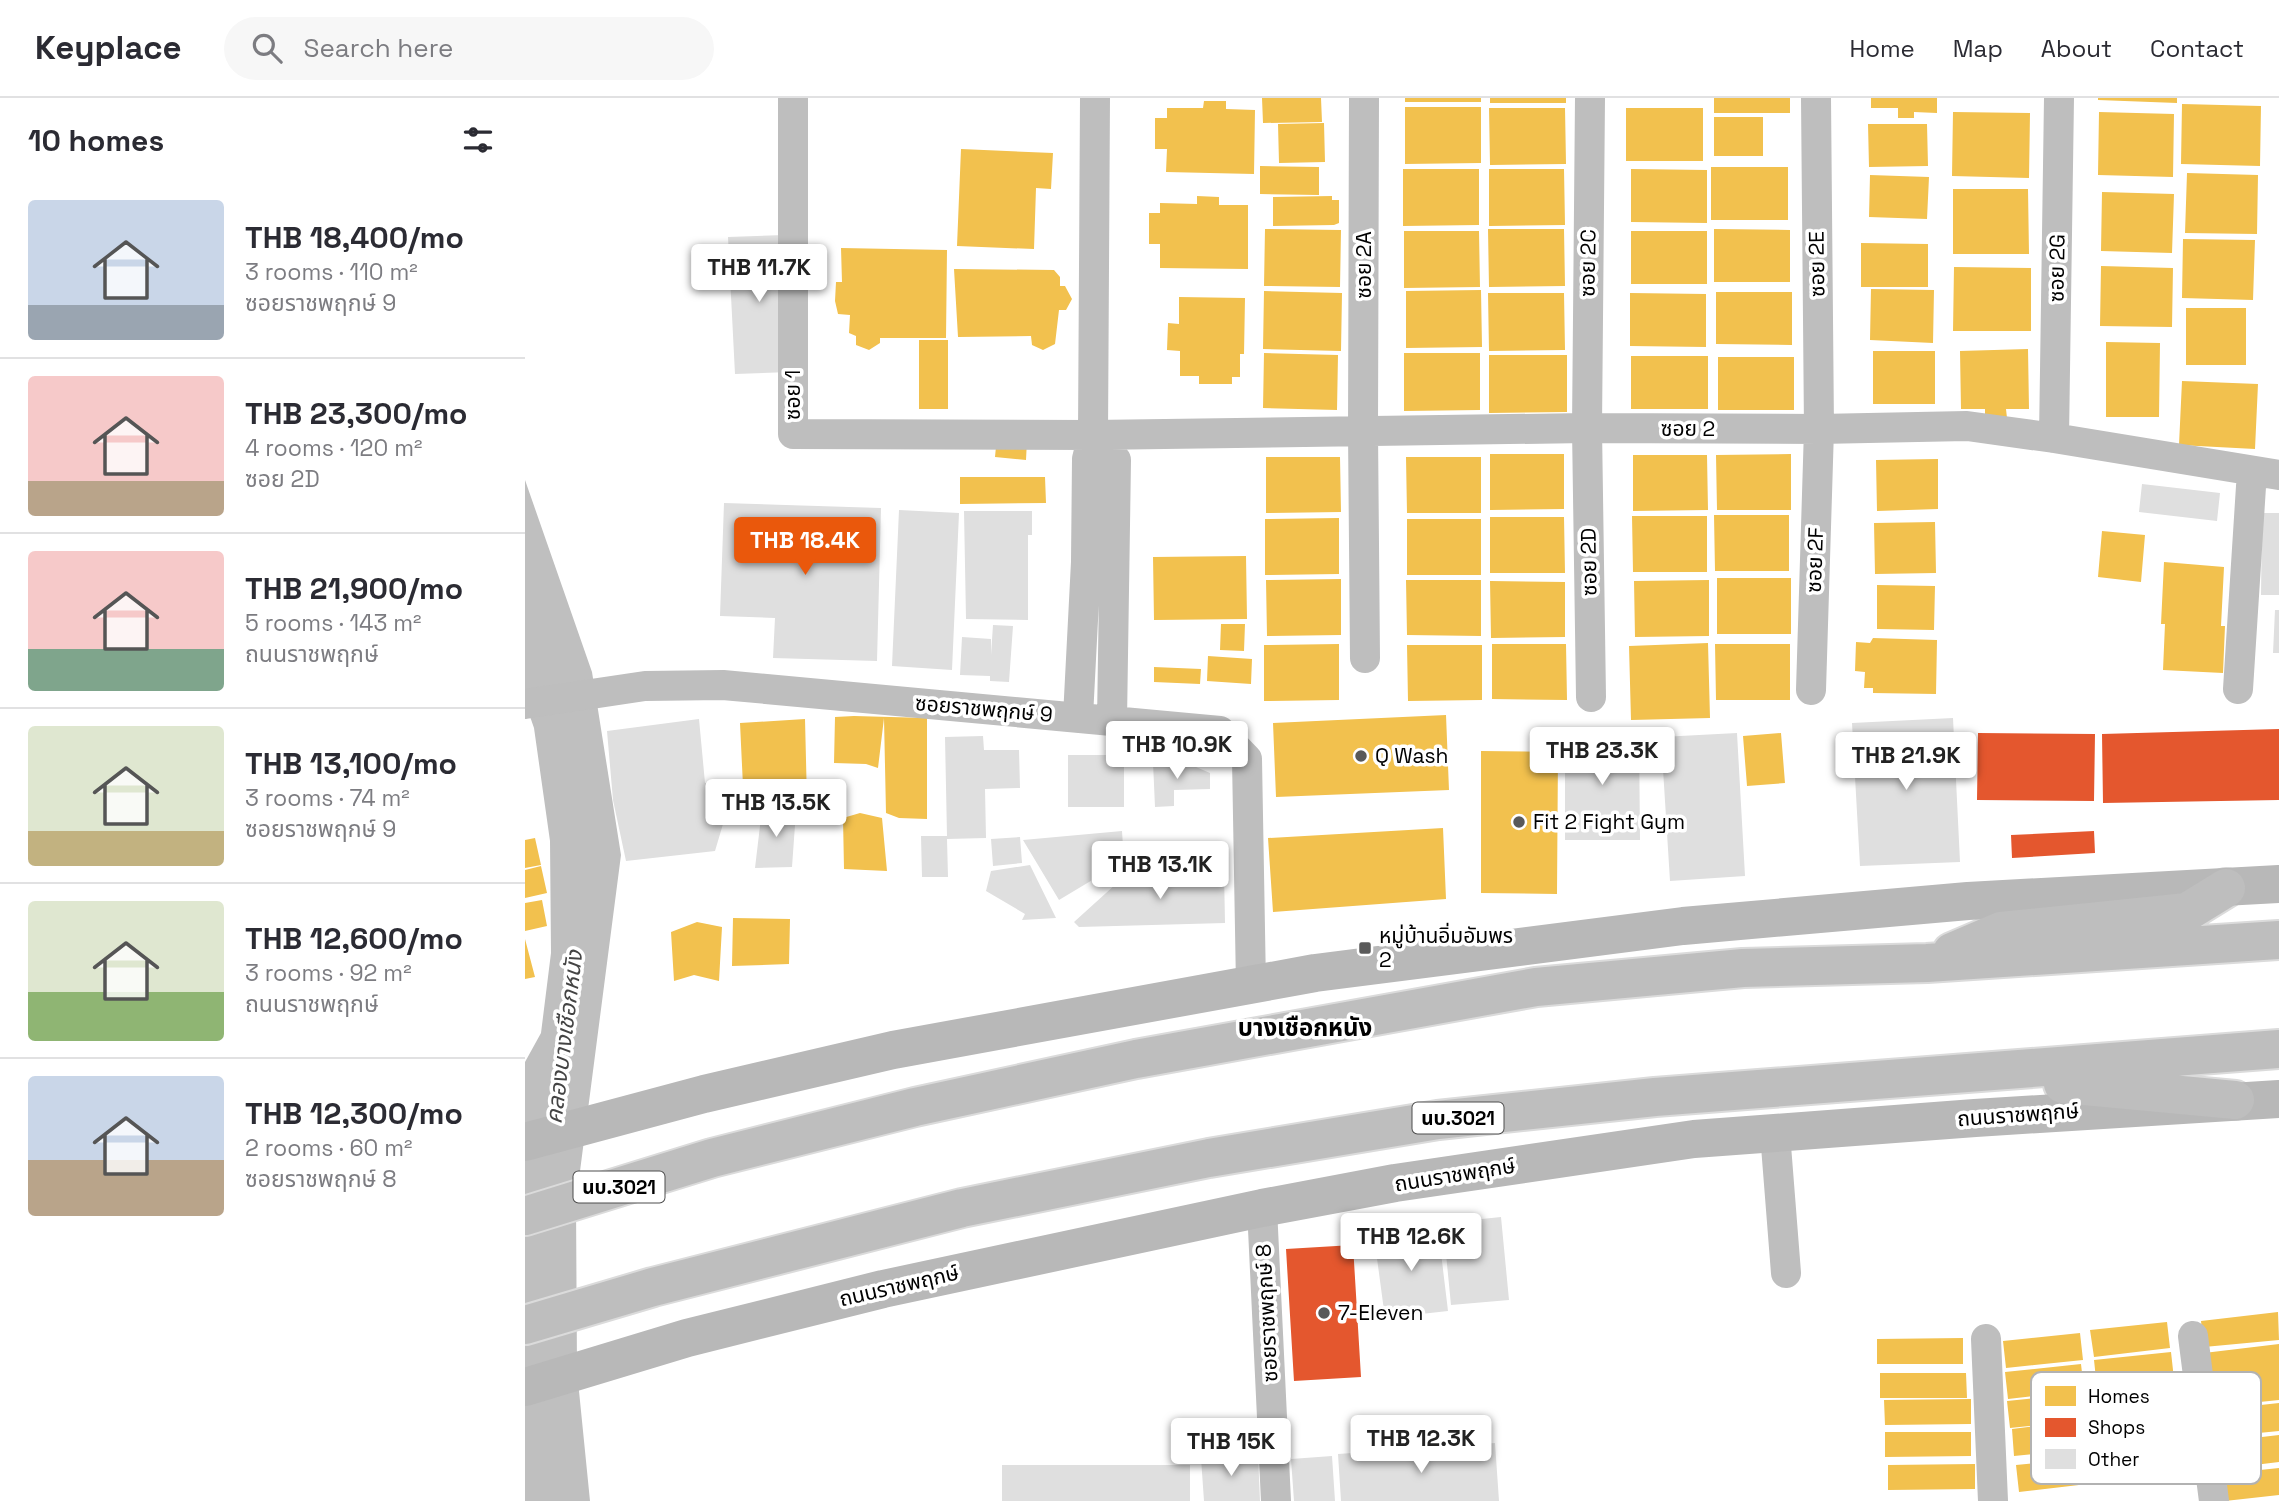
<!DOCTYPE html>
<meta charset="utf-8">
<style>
:root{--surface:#fff;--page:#f7f7f7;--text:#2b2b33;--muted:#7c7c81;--line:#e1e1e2;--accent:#ea580c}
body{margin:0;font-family:"Space Grotesk","Noto Sans Thai",sans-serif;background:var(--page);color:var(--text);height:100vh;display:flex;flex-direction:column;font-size:26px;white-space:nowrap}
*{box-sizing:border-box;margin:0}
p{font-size:23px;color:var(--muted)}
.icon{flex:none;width:38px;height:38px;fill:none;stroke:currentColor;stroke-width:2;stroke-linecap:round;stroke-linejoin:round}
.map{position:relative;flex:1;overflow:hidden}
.side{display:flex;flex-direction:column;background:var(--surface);width:525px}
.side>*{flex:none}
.price{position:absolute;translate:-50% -60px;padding:0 16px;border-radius:7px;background:#fff;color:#222;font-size:23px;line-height:46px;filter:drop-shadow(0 2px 4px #0008)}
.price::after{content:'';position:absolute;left:50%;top:42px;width:21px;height:16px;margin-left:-10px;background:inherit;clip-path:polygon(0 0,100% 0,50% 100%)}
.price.selected{background:var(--accent);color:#fff}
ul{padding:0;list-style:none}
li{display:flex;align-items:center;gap:21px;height:175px;padding:0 28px}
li+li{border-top:2px solid var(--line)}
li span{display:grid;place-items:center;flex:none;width:196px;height:140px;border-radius:7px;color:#555}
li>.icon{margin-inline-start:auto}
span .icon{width:84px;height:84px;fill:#fffc;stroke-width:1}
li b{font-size:30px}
h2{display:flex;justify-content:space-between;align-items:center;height:84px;padding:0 28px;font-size:30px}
header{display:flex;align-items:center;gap:42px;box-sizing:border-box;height:98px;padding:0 35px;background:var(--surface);border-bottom:2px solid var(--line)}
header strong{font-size:33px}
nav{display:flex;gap:38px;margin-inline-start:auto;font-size:24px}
.search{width:490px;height:63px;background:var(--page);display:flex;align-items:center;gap:18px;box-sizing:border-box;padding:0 24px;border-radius:38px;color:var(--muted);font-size:26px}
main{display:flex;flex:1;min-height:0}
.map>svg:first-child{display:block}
</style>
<header>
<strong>Keyplace</strong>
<div class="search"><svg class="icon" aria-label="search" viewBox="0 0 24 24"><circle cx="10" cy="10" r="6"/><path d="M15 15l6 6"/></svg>Search here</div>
<nav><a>Home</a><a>Map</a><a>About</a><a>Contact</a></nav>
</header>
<main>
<section class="side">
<h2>10 homes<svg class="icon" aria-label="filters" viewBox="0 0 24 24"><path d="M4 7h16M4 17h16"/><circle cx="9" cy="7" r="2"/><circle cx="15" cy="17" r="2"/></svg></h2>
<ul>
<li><span style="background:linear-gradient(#c9d6e8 75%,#9aa5b1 0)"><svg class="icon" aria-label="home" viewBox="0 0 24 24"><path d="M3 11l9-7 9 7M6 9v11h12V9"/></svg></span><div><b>THB 18,400/mo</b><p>3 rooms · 110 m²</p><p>ซอยราชพฤกษ์ 9</p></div></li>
<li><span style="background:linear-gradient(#f6c9c9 75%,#b9a48a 0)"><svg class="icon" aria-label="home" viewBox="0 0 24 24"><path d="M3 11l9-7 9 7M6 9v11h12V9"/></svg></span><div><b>THB 23,300/mo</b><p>4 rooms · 120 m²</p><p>ซอย 2D</p></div></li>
<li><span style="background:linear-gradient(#f6c9c9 70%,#7fa58c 0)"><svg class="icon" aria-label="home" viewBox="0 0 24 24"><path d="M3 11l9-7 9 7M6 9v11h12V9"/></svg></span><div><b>THB 21,900/mo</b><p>5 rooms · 143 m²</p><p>ถนนราชพฤกษ์</p></div></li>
<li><span style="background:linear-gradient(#dfe7d0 75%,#c2b280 0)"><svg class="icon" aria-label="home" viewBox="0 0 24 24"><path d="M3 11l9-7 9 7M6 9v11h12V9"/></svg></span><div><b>THB 13,100/mo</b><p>3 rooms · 74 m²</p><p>ซอยราชพฤกษ์ 9</p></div></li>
<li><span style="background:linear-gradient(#dfe7d0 65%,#8fb573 0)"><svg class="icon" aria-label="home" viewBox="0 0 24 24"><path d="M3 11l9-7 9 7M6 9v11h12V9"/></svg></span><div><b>THB 12,600/mo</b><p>3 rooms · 92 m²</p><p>ถนนราชพฤกษ์</p></div></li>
<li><span style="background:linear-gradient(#c9d6e8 60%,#b9a48a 0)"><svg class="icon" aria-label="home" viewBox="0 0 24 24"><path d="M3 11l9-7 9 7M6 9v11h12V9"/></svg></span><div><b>THB 12,300/mo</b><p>2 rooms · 60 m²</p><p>ซอยราชพฤกษ์ 8</p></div></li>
</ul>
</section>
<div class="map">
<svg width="1754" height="1403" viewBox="0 0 1754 1403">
<rect width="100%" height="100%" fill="#fff"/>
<path fill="#bfbfbf" d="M0,382l67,192 29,183 -45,347 1,169 13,130h-65v-439l16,-29 10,-80 -1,-112 -16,-113 -9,-26z"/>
<path fill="#f2c14e" d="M737,0h59l1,24 -59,1z
M880,0h76v4h-76z
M965,0h76v5h-76z
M1189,0h76v15h-76z
M1346,0h66v15l-23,-1v6h-16v-10h-27z
M1573,0h79v5l-79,-3z
M679,3h22v8l29,1 -1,64 -88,-2 1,-23h-12v-31h12v-10h36z
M1657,6l79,2 -1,60 -79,-2z
M880,9h76v56l-76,1z
M964,10h76l1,56 -76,1z
M1101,10h77v53h-77z
M1428,14l77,1 -1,65 -77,-2z
M1574,14l75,2 -1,63 -75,-2z
M1189,19h49v39h-49z
M799,25l1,39 -46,1 -1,-39z
M1343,26h59l1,42 -59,1z
M436,51l92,4 -2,36 -15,-1 -2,61 -77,-3z
M735,68l59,1v28l-59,-1z
M1186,69h77v53h-77z
M878,71h76v56l-76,1z
M964,71h75l1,56 -76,1z
M1106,71l76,1v53l-76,-1z
M1662,75l71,2 -1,59 -72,-1z
M1345,77l59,2 -2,42 -58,-2z
M1428,91h75l1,65h-76z
M1577,94l72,2 -2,59 -71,-2z
M672,98l22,1v8h29v64l-88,-1v-24h-11v-31h11v-10l37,1z
M807,98v4h7v23l-5,2 -61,1v-29z
M740,131l76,1 -1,57 -76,-1z
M963,131h76l1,57 -76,1z
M1189,131l76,1v52h-76z
M879,133h75l1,56 -76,1z
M1106,133h76v53h-76z
M1658,141l72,1 -2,60 -71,-2z
M1336,145l67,1v43h-67z
M316,150l106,2 -1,88h-66v5l-11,7 -13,-5v-9l-7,-3 1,-18 -12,-1 -3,-13 1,-19h6z
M1576,168l72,2 -1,59 -72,-1z
M1429,169l77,1v63h-78z
M429,171l100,1 6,7v9h5l7,13 -6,11h-7l-4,34 -12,6 -11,-5 -1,-9 -73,1z
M1346,191l63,1 -1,53 -63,-3z
M956,192l1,57 -76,1v-57z
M739,193l78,2 -1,58 -78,-2z
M1191,194h76v53l-76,-1z
M963,195h76l1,57 -76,1z
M1105,195l76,1v53l-76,-1z
M654,199l66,1 -1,56h-4v23h-8v7h-33v-8h-19v-25l-13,-1 1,-27 11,1z
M1661,210h60v57h-60z
M394,242h29v69h-29z
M1581,244l54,1 -1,74h-53z
M1503,251l1,60h-23l1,9 -22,1v-10h-24l-1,-58z
M1348,253h62v53h-62z
M739,255l74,2 -1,55 -74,-2z
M879,255h76v57l-76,1z
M964,257h78v57l-78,1z
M1106,258h77v53h-77z
M1193,259h76v53h-76z
M1657,283l76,3 -3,65 -76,-4z
M472,338l30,4 -1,20 -31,-3z
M965,356h74v55l-74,1z
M1266,356v56h-74l-1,-55z
M1108,357h74l1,55 -75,1z
M741,359h74l1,55 -75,1z
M881,359h75v56h-74z
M1413,361v50l-61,2 -1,-51z
M435,379h85l1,26 -86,1z
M1189,417h75v56h-74z
M1107,418h75v56h-74z
M965,419h74l1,56h-75z
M814,420v56l-74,1v-56z
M882,421h74v56h-74z
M1410,424l1,51 -61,1 -1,-51z
M1577,433l43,4 -4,47 -43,-5z
M721,458l1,63 -93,1 -1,-63z
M1639,464l60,5 -3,59h4l-2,47 -60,-3 2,-46h-4z
M1192,480h74v56h-74z
M816,481v56l-74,1 -1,-56z
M881,482h75v56l-74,-1z
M1184,482v56l-74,1 -1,-56z
M965,483l75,1v55l-74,1z
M1352,487l58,1 -1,44 -57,-1z
M696,526h24l-1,27 -24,-1z
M1348,540l64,2 -1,54 -63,-1v-5h-9l1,-16 -10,-1 1,-29 14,1z
M1183,545l2,75 -79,2 -2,-74z
M814,546v56l-75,1v-56z
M967,546h74l1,56 -75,-1z
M1190,546h75v56h-74z
M882,547h75v55l-74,1z
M683,558l44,3 -1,25 -44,-3z
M629,569l47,2 -1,15 -46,-2z
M921,617l3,75 -173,7 -3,-74z
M329,618l73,2v101l-28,-1 -13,-5 -2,-95 -6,50 -12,-4 -32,-1 1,-46z
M280,621l2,82 -63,6 -4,-84z
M1256,635l4,50 -38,3 -4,-50z
M956,653l77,1 -1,142 -76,-1z
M335,715l22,5 5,53 -43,-2 -1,-51z
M918,730l3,71 -173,13 -5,-74z
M10,740l6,27 -16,3v-28z
M16,768l6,27 -22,5v-28z
M17,802l5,26 -22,5v-28z
M208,820l57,1 -1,45 -57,2z
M172,824l25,5 -3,54 -25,-6 -20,6 -3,-49z
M0,841l10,38 -10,2z
M1753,1214l1,28 -75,7 -3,-26z
M1642,1224l3,26 -76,9 -4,-27z
M1555,1235l3,27 -77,8 -3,-27z
M1438,1240v26h-86v-25z
M1754,1246v56l-68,7 -7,-54z
M1646,1254l3,27 -77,9 -3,-28z
M1556,1266l3,26 -76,9 -3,-27z
M1355,1275h86l1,25h-87z
M1559,1295l7,55 -77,8 -2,-27 65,-8 -67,7 -3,-27z
M1446,1301v25l-86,1 -1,-25z
M1754,1305v28l-61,6 -3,-27z
M1360,1334h86v24l-86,1z
M1754,1337v27l-58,7 -2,-27z
M1656,1352l4,27 -77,8 -3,-26z
M1568,1359l3,26 -77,9 -3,-27z
M1450,1366v25l-87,1v-25z
M1754,1370v27l-54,6 -3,-27z"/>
<path fill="#e4572e" d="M1754,631v71l-176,3 -1,-69z
M1453,635l117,1 -1,67 -117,-1z
M1569,733l1,22 -83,5 -1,-23z
M828,1147l8,132 -67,4 -8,-132z"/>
<path fill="#dfdfdf" d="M259,137l6,137 -55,2 -7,-137z
M1617,386l78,9 -3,28 -78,-9z
M199,405l157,5 -4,153 -104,-3 2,-40 -55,-2z
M374,412l60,3 -7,157 -60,-4z
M439,413h68v24h-4v85l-62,-1z
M1737,415h17v82h-18z
M1750,512h4v43h-6z
M468,527l20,1 -4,56 -19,-1v-5l-30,-1 2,-38 29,2v16z
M1428,620l7,144 -100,4 -8,-143z
M174,621l6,64 24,-4 -6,45 -8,27 -89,10 -13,-61 -6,-69z
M1212,635l8,143 -75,5 -9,-144z
M1040,636h74l1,106h-75z
M458,638l1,14h35l1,38 -35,1 1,49 -39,1 1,38h-26l-1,-41h26l-2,-99z
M543,657h56v52h-56z
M657,663l28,12v16l-36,1v16l-19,1 -2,-45z
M237,711l34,2 -4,56 -37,1z
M597,733l2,30 -65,39 -36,-60z
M495,739l2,26 -29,3 -2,-27z
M505,767l26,53 -34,2 3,-6 -39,-23 5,-20z
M699,774l1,51 -146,4 -5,-5 53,-48z
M976,1119l8,83 -58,5 -8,-82z
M913,1130l10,83 -63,7 -11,-82z
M970,1345l4,58h-158l-3,-47z
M733,1356l2,47h-56l-3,-43z
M807,1358l3,45h-41l-3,-42z
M477,1367h188v36h-188z"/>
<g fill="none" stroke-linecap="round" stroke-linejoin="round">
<g stroke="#dbdbdb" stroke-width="42">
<path id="primary" d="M1427,854l49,-21 186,-19 39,-24
M1538,986l172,16
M0,1118l187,-58 203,-51 221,-48 400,-72 207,-19 184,-5 352,-23
M0,1227l128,-38 309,-79 247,-50 229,-38 217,-23 624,-48"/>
</g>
<path stroke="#bebebe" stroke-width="30" d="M268,0v336l300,1 494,-7 232,1 148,-3 87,12 225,37
M839,0l-1,333 2,227
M1065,0l-3,330 4,269
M568,337l23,25 -4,261
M1529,340l5,-340
M1713,591l14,-218
M1286,592l8,-261 -3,-331
M0,606l120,-18 78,-1 497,46 27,28 4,227
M553,619l8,-155 1,-103 6,-24 2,-337
M1250,1035l11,140
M737,1110l14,293
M1668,1238l21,165
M1461,1241l7,162"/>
<path stroke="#b8b8b8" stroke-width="38" d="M0,1044l179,-48 189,-44 422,-77 368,-47 285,-25 311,-17
M0,1289l162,-49 196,-49 379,-81 133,-25 299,-44 281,-21 304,-19"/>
<use href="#primary" stroke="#bebebe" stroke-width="38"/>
</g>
<g fill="#595959" stroke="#fff" stroke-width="2.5">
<circle cx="836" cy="658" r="7"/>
<circle cx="994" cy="724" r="7"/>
<rect x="833" y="843" width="14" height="14" rx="3.5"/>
<circle cx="799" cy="1215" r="7"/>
</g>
<g text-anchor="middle" stroke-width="7" stroke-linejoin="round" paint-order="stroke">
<g fill="#fff" stroke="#4c4c4c" stroke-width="2">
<rect x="887.5" y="1004.5" width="91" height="31" rx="5"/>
<rect x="48.5" y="1073.5" width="91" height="31" rx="5"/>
</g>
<g font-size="19" font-weight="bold" fill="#000">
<text x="933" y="1027">นบ.3021</text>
<text x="94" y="1096">นบ.3021</text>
</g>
<g font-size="21" fill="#000" stroke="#fff">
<text transform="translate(1063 165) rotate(-89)" y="7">ซอย 2C</text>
<text transform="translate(1292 166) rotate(-91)" y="7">ซอย 2E</text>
<text transform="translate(839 167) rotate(-90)" y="7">ซอย 2A</text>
<text transform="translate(1532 170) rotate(-89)" y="7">ซอย 2G</text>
<text transform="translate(268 297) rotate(-90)" y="7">ซอย 1</text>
<text x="1163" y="338">ซอย 2</text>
<text transform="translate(1290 462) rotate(-88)" y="7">ซอย 2F</text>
<text transform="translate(1064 464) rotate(-91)" y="7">ซอย 2D</text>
<text transform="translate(459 611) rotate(5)" y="7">ซอยราชพฤกษ์ 9</text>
<text transform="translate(1493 1017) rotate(-4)" y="7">ถนนราชพฤกษ์</text>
<text transform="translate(930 1077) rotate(-9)" y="7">ถนนราชพฤกษ์</text>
<text transform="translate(374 1188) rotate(-13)" y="7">ถนนราชพฤกษ์</text>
<text transform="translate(742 1215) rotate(-93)" y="7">ซอยราชพฤกษ์ 8</text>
</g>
<g font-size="21" fill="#000" stroke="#fff" text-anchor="start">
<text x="850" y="665">Q Wash</text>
<text x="1008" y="731">Fit 2 Fight Gym</text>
<text x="854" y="845">หมู่บ้านอิ่มอัมพร<tspan x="854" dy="24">2</tspan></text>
<text x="813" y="1222">7-Eleven</text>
</g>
<g font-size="23" font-style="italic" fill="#444" stroke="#fff">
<text transform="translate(39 939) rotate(-83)" y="8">คลองบางเชือกหนัง</text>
</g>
<g font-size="24" font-weight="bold" fill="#000" stroke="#fff">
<text x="780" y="938">บางเชือกหนัง</text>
</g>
</g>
<rect x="1506" y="1274" width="230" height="112" rx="10" fill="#fff" stroke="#b2b2b2" stroke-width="2"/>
<rect x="1520" y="1288" width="31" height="20" fill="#f2c14e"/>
<rect x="1520" y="1320" width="31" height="19" fill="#e4572e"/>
<rect x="1520" y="1351" width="31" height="20" fill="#dfdfdf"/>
<g font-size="19" fill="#000">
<text x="1563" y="1305">Homes</text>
<text x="1563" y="1336">Shops</text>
<text x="1563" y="1368">Other</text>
</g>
</svg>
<b class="price" style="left:234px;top:206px">THB 11.7K</b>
<b class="price selected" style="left:280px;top:479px">THB 18.4K</b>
<b class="price" style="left:652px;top:683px">THB 10.9K</b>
<b class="price" style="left:1077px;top:689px">THB 23.3K</b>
<b class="price" style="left:1381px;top:694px">THB 21.9K</b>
<b class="price" style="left:251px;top:741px">THB 13.5K</b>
<b class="price" style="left:635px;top:803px">THB 13.1K</b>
<b class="price" style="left:886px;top:1175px">THB 12.6K</b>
<b class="price" style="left:896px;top:1377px">THB 12.3K</b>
<b class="price" style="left:706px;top:1380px">THB 15K</b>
</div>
</main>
